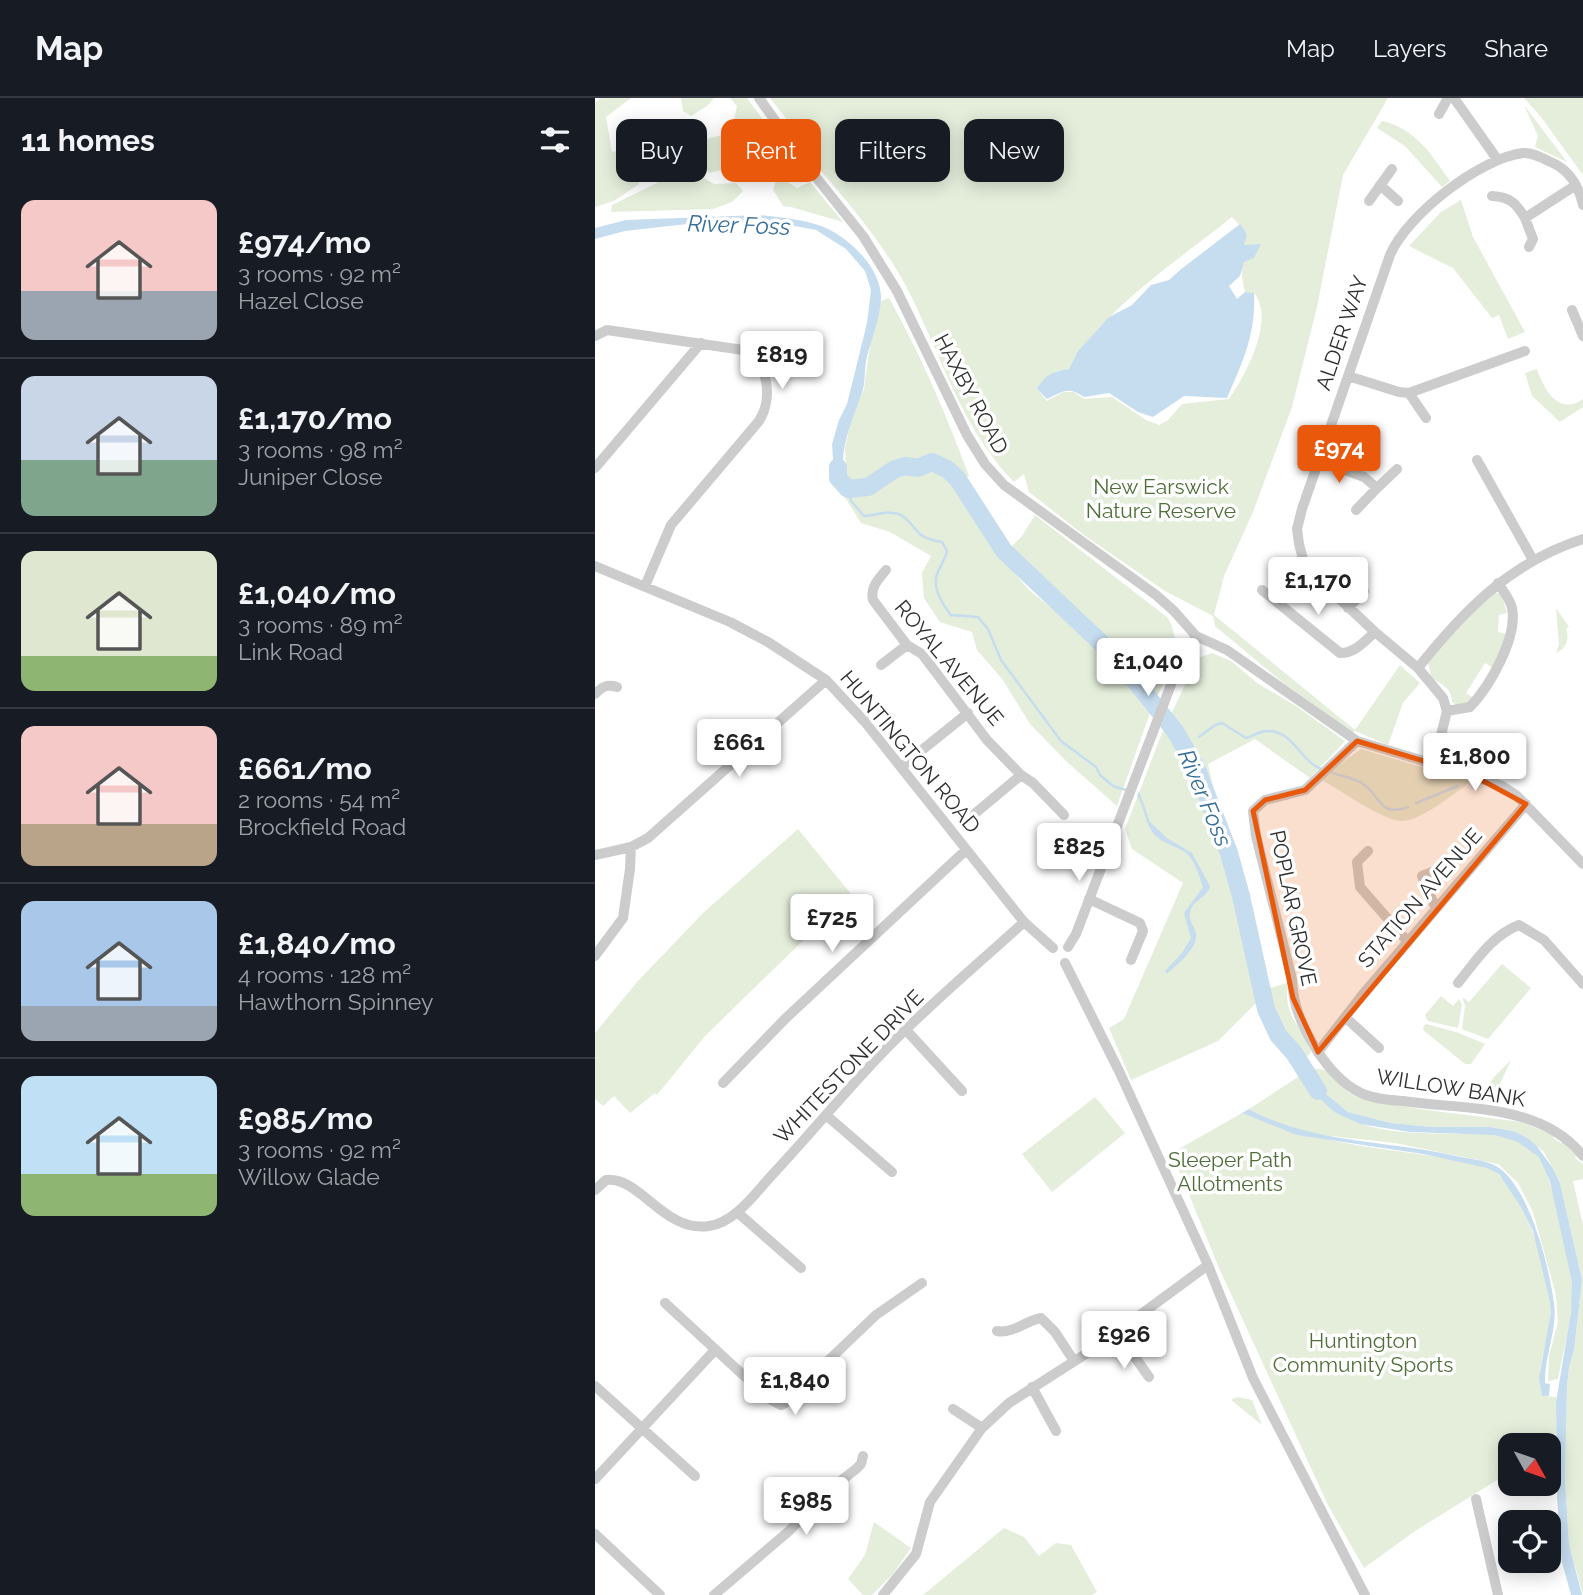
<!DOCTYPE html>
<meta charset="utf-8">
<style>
:root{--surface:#171b24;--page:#20242c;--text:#f1f3f6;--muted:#9ea1a6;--line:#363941;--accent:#ea580c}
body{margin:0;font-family:Raleway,sans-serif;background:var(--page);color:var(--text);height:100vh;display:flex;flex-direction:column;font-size:26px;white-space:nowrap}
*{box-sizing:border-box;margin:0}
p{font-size:23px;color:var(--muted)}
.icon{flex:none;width:38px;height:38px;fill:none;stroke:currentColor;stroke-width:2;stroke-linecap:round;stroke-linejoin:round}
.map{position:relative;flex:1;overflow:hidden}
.drawer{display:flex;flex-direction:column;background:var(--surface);width:595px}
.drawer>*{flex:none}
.top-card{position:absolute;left:21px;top:21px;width:665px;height:63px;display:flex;gap:14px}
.needle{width:46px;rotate:130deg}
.controls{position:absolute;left:903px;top:1335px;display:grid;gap:14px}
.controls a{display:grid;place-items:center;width:63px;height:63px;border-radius:14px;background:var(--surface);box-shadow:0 4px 18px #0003;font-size:35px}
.price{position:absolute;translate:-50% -60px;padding:0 16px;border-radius:7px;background:#fff;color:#222;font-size:23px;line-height:46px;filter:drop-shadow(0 2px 4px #0008)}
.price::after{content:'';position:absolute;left:50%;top:42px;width:21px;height:16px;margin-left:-10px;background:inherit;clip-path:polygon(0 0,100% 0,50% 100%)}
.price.on{background:var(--accent);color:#fff}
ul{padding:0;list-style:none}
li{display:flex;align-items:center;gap:21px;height:175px;padding:0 21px}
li+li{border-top:2px solid var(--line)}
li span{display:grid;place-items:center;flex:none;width:196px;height:140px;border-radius:14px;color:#555}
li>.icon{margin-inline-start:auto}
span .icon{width:84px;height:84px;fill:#fffc;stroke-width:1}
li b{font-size:30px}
h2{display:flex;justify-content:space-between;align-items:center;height:84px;padding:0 21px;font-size:30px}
.tag{padding:0 24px;border-radius:14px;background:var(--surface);box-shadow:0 4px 18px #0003;font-size:24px;line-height:63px}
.tag.on{background:var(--accent);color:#fff}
header{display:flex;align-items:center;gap:42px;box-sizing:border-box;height:98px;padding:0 35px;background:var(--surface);border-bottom:2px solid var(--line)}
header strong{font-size:33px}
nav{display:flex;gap:38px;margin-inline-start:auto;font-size:24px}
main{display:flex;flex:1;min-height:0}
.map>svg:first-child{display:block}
</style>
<header>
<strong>Map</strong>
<nav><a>Map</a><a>Layers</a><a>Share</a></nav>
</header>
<main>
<section class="drawer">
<h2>11 homes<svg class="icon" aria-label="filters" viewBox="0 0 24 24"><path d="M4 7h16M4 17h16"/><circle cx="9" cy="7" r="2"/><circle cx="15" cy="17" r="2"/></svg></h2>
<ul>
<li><span style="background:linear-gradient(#f6c9c9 65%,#9aa5b1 0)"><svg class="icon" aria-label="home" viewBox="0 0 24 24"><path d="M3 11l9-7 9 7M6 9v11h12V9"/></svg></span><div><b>£974/mo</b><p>3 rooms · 92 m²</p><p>Hazel Close</p></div></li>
<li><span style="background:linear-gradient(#c9d6e8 60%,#7fa58c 0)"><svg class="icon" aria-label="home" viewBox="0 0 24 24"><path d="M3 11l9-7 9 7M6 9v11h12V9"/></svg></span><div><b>£1,170/mo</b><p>3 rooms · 98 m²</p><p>Juniper Close</p></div></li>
<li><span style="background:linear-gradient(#dfe7d0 75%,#8fb573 0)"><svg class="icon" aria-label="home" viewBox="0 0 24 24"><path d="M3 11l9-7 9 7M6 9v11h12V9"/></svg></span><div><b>£1,040/mo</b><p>3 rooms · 89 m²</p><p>Link Road</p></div></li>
<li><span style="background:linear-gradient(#f6c9c9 70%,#b9a48a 0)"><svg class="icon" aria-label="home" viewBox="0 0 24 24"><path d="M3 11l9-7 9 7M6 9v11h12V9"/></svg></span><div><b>£661/mo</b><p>2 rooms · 54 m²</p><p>Brockfield Road</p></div></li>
<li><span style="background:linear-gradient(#a9c7e8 75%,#9aa5b1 0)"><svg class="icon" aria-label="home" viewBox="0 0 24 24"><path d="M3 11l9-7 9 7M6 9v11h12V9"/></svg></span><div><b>£1,840/mo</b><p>4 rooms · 128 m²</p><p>Hawthorn Spinney</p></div></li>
<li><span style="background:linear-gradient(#bfe0f5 70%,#8fb573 0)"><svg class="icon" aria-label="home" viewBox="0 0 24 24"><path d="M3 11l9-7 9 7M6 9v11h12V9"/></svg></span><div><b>£985/mo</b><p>3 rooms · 92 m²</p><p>Willow Glade</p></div></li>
</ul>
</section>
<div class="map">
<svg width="988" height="1497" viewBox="0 0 988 1497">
<rect width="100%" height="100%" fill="#fff"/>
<path fill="#e4eedb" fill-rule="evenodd" d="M6,0h30l-25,19 6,35 18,-4 9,36 -25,17 -19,6v-104z
M86,0h33l-7,8 -16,10 -8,-5z
M135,0h17l49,67 -62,2 -25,6 -15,-27 8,-6 24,-6 8,-15 3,-13z
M175,0h618l-45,77 -26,132 -25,100 -39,105 -29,64 -10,39 141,115 45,-65 20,18 -17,20 -15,42 -33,-14 -3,2 -71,-52 -66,-55 -2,-10 -48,-25 -81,-56 -55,-43 -5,-18 -10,8c-54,-55 -73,-129 -108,-196 -27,-50 -67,-93 -103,-137l-4,-14zM637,119l15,16c-6,18 -7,42 -2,59l9,1c22,26 -9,83 -25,106l-47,5 -14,16 -9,5 -13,-5 -34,-23 -28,2 -10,-7h-11l-16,9 -10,-12 19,-18 13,-2c30,-57 112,-111 163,-152z
M929,0h59v77l-42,-58z
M929,7l43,57 -32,-15 3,-11z
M787,23c33,7 50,34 68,60l-8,6 -37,-41 -28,-18z
M96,72l23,14 22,-1 7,8 -11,11 -19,7 -102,3 1,-7 57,-28z
M188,81l14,9 13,-6 33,40 -52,-15 -8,-1 -10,-16 2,-7z
M866,102l12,37 52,95 -17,7 -9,-24 -7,3 -39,-50 -44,-22 32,-34z
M294,200c32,57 57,116 80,178l-4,3 -12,-11 -16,-8 -41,5 -19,7 -9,8 -21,3 -2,-35 6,-27 13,-32 6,-44 11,-44z
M942,271c6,19 22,48 46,30v8l-23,15 -28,-26 -7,-23z
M336,367l13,6 9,8 47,77 28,33 70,57 53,64 -34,96 -50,-44 -37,-38 -27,-44 -26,-30 -5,-18 -32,-10 -16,-24 -2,-25 9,-17 -41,-24 -29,-9 -20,-32 80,-19z
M440,417l133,103c17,30 -2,59 -15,87l-4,-16 -26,-31 -116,-107 15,-15z
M898,494l8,2 6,19 -8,2 -1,17 9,2 -5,15 -10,18 -7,-4 -19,30 7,5 -5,7h-12l-4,-3c0,-15 -11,-17 -21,-25l-3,-14 11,-17z
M961,510l13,19 -3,2c4,11 0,19 -10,24l3,-8z
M617,555l19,8 26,22 39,23 49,35 -35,37 -55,-39 -47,25 11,50 51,174 17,-5c-2,39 13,38 24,69l-9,12c-4,-13 -11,-20 -18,-30 -9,-12 -12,-31 -14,-45l-52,52 -87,39 -22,-52 15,-9 59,-136 -51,-34 -7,-20 37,-96 23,-48 3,-18 7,-8z
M766,651l108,32 -5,6c-15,10 -45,35 -63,34 -19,-1 -59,-30 -78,-40l3,-7z
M203,731l53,65 -145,141 -49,60 -2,-2 -25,20 -16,-17 -11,10 -8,-7v-66l42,-51 67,-70z
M907,866l29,24 -43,51 -26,-10 3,-24 -3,-8 7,5z
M846,898l12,10 6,-7 3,6 -4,23 -30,-7 -3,-6z
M832,926l32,9 26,11 -14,20h-6l-42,-34 1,-5z
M916,962l-19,41 -13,-1 15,-23z
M715,970l16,2 22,22 11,6 60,11 102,13 33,13 -1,3 8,5 2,-1 13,14 -1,2 8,6v15l-10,2 10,44v370l-14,-51 -4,-64 2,-93 2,-20 5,-17 8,-70 -22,-97 -8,-16 -8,-15 -18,-15 -13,-6 -23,-4h-58l-41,-4 -43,-11 -22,-18 -19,-23z
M706,977c43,61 90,57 158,59 12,0 25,-1 38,1 14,2 27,10 40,15 17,41 32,87 35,132 2,32 -8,65 -14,97l-10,2 1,-25 9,-34 -2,-27 -23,-83 -15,-29 -20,-19 -103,-21 -82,-9 -33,-10 -31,-15z
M500,999l30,36 -73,59 -30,-38z
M647,1015c36,15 75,25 114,32 45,8 93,10 137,25 30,19 59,106 58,141 -1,21 -9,42 -11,63 -1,7 2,14 2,22l14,1v37l-14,11 -32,1v26l-95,59 -51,37 -36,-63 -109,-237 -47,-115z
M642,1299l15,3 10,25 -31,-25z
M279,1424l37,26 -18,26 -21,21h-9l-15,-16 17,-24z
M409,1430l20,9 15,19 17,-13 15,2 26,47 -5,3h-169z"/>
<path fill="#c6ddef" d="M165,117c19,2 40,4 58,10 28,9 64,42 63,74 -1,19 -9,39 -14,57 -3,12 -1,25 -5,37 -9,26 -28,66 -14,93l-7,5 -7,-16 -2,-31 7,-24 8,-16 20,-81 4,-33 -6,-19 -19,-22 -30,-19 -32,-6 -41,-2 -47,1 -71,8 -30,8v-11l31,-8z
M645,126l7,10 -3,11 17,-1 -7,14 -10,4 -4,14 -11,10 8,13 8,-7 9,1c2,41 -11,68 -27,105l-43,-2 -31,21 -15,-5 -29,-19 -25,4c-16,-11 -21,-6 -37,2l-10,-10c8,-14 16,-18 32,-20l9,-18 31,-34 23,-12 19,-20 18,-5 11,-10z
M544,693l11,31 17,16 25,15 18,33c-2,11 -18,15 -20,26 -2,9 5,14 6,22 2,15 -20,31 -29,40l-2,-3 17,-18 9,-15 -7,-25 19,-26c-4,-11 -8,-27 -18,-35 -9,-6 -21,-8 -29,-16 -12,-12 -11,-29 -19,-40z
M712,973l19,23 22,18 43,11 41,4h58l23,4 13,6 10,8 16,22 8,16 22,97 -8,70 -5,17 -2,20 -2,93 4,64 13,51h-11l-9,-33 -5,-64 -1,-96 15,-90 1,-30 -22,-100 -11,-25 -21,-15 -23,-7 -85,-3 -50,-8 -26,-12 -27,-26 -6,-11z
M654,1011c64,35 138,31 207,47 13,3 31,4 42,11 32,22 51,99 56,136 4,26 -10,53 -9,80l5,1 -1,12h-7l-3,-18 12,-66 -1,-10 -17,-71 -12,-24 -22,-33 -12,-6 -64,-14 -126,-19 -55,-22z"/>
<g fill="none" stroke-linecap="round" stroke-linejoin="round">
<path stroke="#c6ddef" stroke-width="2.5" d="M253,391l3,12 13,15c10,0 19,-5 29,-3 14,1 18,13 27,21 6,5 14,7 22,8l5,9c-2,10 -10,19 -11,27 -2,14 7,27 15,37l27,2 10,12 13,31 60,81 35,26 4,8 13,11 13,4
M604,639l16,-12 7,-2 24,15c7,-2 14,-7 21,-7 26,-1 33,30 54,38
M736,674c10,5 22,5 32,12 18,11 15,34 45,23
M821,705l42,-17"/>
<path stroke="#c6ddef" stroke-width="18" d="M243,369v11l10,11 20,-2 27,-18 11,-3 12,2 14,-6 15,7 10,9 47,73 112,106 59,74 21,36 33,86 12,43 25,113 12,26 16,18 24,38"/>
<path stroke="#ccc" stroke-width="10" d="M164,0l52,73 52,65 34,55 70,144 18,29 19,21 152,110 18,16 22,25 31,14 130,91 117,35 28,10 14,9 67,69
M859,0l43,61
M844,16l9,-16
M785,87l18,16
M897,98c18,1 24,7 33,22
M774,103l23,-32
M934,149l4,-8 -8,-21 51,-33
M977,212l11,26
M0,238l12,-6 136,20c26,11 30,49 16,71l-88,104 -26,61
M753,278l51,16 10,1 116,-42
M814,295l17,25
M724,362l45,17 13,11 -21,22
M882,362l56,100
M0,370l106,-125
M782,390l20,-19
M0,468l135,56 38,20 58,38 39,42 159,200 29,26
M291,472c-8,10 -16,17 -13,30l34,45 15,9 65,86 34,35 12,8 31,32
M667,492l78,63c15,0 24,-11 35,-21
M753,510l16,-17
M286,567l26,-20
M823,570l-43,-36 -64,-60 -8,-13 -4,-15 -2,-15 5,-20 88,-254c17,-40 90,-97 133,-102 10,-1 21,6 30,10 17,8 26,24 30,42
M0,596c8,-8 12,-10 22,-7
M852,613l23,-4c20,-21 48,-70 42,-99 -2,-9 -9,-17 -14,-25
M762,643l-52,49 -40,10 -12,11 3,25 36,143c1,27 10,47 24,70 11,17 26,35 45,44 13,6 29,7 42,8 61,9 138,2 180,55
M839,666l13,-53 -4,-13 -25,-30c46,-58 93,-106 165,-129
M306,669l67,-54
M371,723l55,-46
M773,753l-11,11 3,25 48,55
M0,757l36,-8 17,-9 178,-158
M494,801l51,24 3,8 -12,29
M841,811l-14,-33 23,-9
M473,849l8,-13 96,-252 24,-46
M0,858l28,-38 7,-49 1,-22
M470,865l54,108 89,194 45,113 112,217
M863,885c18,-22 33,-47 61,-58l25,15 39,44
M750,919l34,31
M311,932l56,61
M723,954l45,-58 163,-190
M128,985l62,-64 181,-169
M231,1017l66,57
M0,1092l11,-10c34,-4 58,53 103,46 27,-4 46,-33 64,-52 39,-42 75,-86 114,-126 43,-44 91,-84 137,-126
M142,1114l64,56
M70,1205l103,95 13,7 12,-6 38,-41 45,-43 46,-32
M402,1233c16,3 28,-10 44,-13l14,14 19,29
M522,1234l32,45
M0,1288l100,90
M437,1289l24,44
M358,1311l29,19
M0,1381l120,-129
M881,1401l22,96
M0,1436l65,61
M119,1497l75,-64 39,-40 28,-22 5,-5 2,-8
M288,1497l33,-41 14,-52 52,-74 27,-25 86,-55 113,-83"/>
</g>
<path fill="#e8590c" fill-opacity="0.2" stroke="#e8590c" stroke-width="5" stroke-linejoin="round" d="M762,643l117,35 52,28 -208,248 -25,-54 -40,-187 12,-11 40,-10z"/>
<g text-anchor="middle" stroke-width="7" stroke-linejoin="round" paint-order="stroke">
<g font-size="21" fill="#2f2f2f" stroke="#fff">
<text transform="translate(747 235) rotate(-71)" y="7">ALDER WAY</text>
<text transform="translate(376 296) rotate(62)" y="7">HAXBY ROAD</text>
<text transform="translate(354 565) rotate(50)" y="7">ROYAL AVENUE</text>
<text transform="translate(315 654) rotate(50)" y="7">HUNTINGTON ROAD</text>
<text transform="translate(825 800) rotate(-49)" y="7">STATION AVENUE</text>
<text transform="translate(698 810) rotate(78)" y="7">POPLAR GROVE</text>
<text transform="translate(254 969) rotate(-46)" y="7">WHITESTONE DRIVE</text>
<text transform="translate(856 990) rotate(9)" y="7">WILLOW BANK</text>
</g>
<g font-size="21" fill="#4f6f38" stroke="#fff">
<text x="566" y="396">New Earswick<tspan x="566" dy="24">Nature Reserve</tspan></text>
<text x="635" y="1069">Sleeper Path<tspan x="635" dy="24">Allotments</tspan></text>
<text x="768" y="1250">Huntington<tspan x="768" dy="24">Community Sports</tspan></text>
</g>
<g font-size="23" font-style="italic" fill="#356e99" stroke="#fff">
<text transform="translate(144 127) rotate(2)" y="8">River Foss</text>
<text transform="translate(610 700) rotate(67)" y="8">River Foss</text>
</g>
</g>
</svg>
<div class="controls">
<a><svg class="needle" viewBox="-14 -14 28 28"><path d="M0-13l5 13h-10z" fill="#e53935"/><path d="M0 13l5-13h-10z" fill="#9ea1a6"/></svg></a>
<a><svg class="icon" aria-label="locate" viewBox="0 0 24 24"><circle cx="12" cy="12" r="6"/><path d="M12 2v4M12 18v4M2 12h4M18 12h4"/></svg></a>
</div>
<b class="price" style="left:187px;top:293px">£819</b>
<b class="price on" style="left:744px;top:387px">£974</b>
<b class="price" style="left:723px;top:519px">£1,170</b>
<b class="price" style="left:553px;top:600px">£1,040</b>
<b class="price" style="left:144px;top:681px">£661</b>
<b class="price" style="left:880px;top:695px">£1,800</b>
<b class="price" style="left:484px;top:785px">£825</b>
<b class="price" style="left:237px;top:856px">£725</b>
<b class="price" style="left:529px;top:1273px">£926</b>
<b class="price" style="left:200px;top:1319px">£1,840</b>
<b class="price" style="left:211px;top:1439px">£985</b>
<div class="top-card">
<a class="tag">Buy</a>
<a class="tag on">Rent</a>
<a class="tag">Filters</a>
<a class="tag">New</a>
</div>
</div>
</main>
